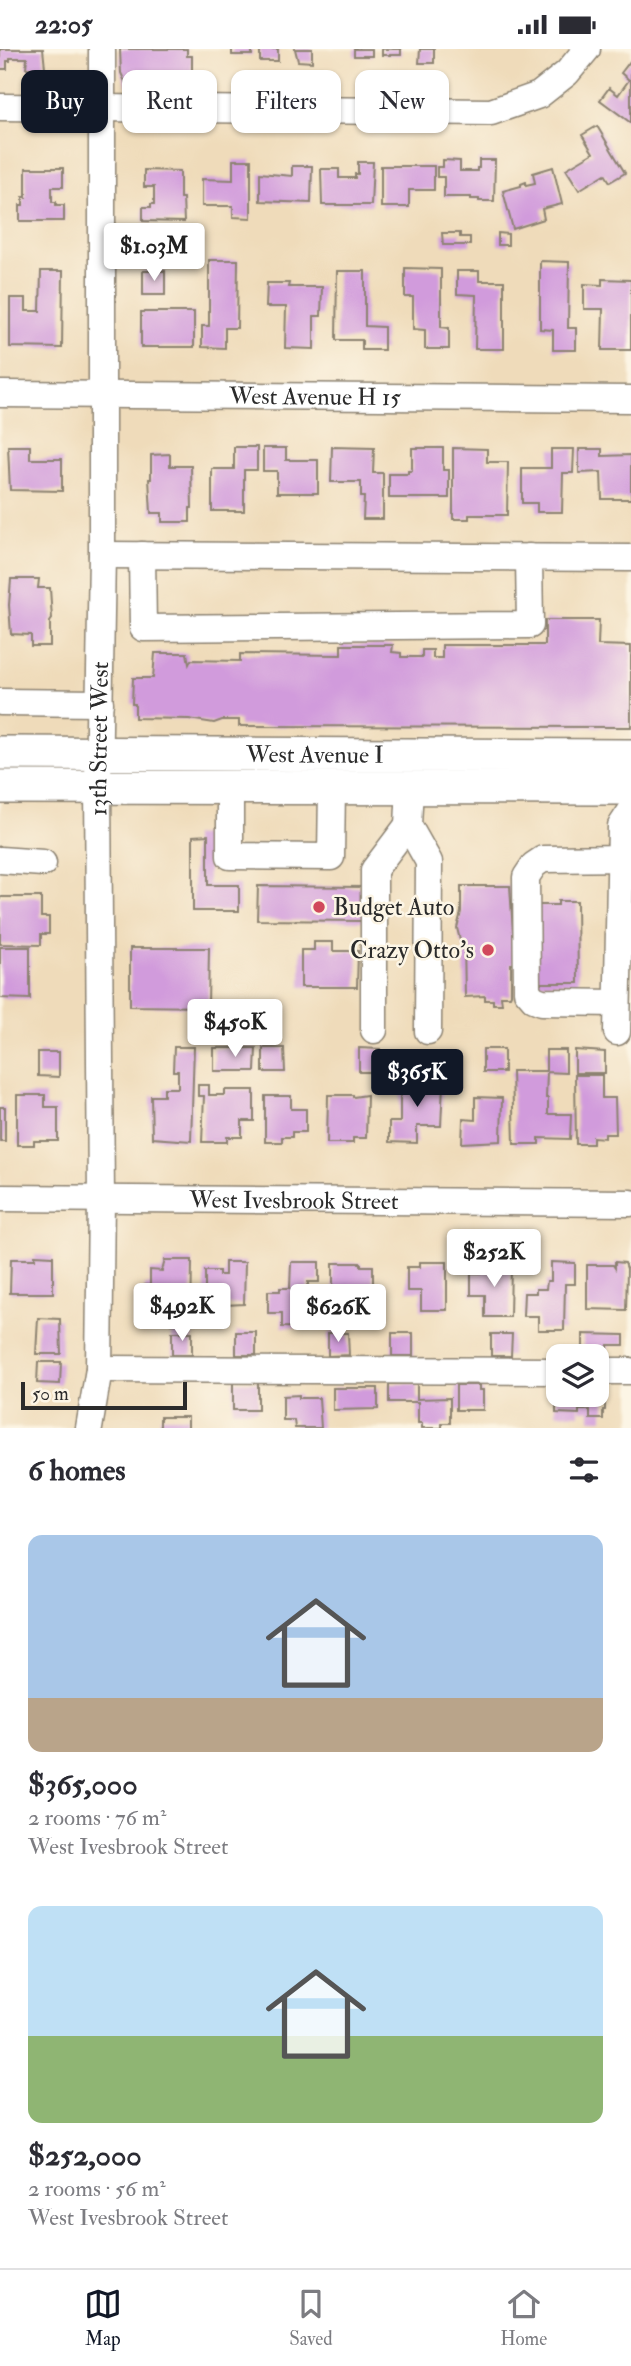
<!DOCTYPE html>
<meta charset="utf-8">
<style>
:root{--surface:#fff;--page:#f7f7f7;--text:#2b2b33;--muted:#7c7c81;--line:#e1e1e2;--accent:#111827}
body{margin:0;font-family:"IM FELL Double Pica",serif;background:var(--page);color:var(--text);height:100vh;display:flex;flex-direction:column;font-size:26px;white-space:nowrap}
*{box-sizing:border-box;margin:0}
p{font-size:23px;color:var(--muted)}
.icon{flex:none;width:38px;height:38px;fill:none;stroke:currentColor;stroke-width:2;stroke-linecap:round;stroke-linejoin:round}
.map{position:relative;height:1379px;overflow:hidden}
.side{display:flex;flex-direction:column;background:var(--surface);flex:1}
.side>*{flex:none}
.banner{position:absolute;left:21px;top:21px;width:590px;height:63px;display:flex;gap:14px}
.controls{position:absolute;left:546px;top:1295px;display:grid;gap:14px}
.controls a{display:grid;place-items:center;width:63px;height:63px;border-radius:14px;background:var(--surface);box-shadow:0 2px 5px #0004;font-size:35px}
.scale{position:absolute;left:21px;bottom:18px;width:166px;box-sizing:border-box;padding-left:7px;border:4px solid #2b2b2b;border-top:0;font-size:19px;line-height:24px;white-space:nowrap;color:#2b2b2b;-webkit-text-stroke:5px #fcf5e5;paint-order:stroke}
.price{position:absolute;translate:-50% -60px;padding:0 16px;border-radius:7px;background:#fff;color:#222;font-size:23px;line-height:46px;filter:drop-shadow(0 2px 4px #0008)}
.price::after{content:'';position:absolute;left:50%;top:42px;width:21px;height:16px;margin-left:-10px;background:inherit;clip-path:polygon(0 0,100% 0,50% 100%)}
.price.on{background:var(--accent);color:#fff}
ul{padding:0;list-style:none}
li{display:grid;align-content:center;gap:14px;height:371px;padding:0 28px}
li span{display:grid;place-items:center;height:217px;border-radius:14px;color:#555}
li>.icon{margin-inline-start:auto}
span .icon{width:126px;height:126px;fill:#fffc;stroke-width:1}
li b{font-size:30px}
h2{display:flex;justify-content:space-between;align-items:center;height:84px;padding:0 28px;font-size:30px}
.chip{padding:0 24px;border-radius:14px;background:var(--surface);box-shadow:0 2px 5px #0004;font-size:24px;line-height:63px}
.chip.on{background:var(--accent);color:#fff}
.status{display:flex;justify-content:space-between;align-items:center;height:49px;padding:0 35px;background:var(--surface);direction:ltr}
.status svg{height:19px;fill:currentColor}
.menu{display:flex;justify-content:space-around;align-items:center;height:98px;border-top:2px solid var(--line);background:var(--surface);font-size:19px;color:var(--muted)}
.menu a{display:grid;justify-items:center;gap:4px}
.menu .on{color:var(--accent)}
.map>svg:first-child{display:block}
</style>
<div class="status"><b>22:05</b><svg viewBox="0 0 49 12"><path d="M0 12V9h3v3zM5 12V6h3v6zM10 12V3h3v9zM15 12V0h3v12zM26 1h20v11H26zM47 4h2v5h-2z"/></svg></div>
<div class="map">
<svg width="631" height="1379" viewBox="0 0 631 1379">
<rect width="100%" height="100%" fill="#fcf5e5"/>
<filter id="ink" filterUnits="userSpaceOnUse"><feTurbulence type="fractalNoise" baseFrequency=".0143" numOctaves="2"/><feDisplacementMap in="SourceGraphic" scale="14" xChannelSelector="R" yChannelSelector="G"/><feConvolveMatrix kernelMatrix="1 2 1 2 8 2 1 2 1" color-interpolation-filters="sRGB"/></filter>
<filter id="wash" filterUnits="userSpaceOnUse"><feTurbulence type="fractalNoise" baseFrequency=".00686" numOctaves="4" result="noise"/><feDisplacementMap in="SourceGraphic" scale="28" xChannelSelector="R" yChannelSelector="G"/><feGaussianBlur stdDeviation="1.57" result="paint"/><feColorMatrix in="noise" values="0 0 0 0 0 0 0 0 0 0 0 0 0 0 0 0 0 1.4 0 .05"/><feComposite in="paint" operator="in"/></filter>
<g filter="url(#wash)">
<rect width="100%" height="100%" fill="#efdbba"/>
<g id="blocks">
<path fill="#d19bdc" d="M0,0h43l2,19h-19l1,-10h-17v3h-3v8h-7z
M120,0h67v7h5v36h-57l-9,-8 -5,-11z
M232,0h20v6h-20z
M260,0h18v12h-18z
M295,0h17v13l-14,-1z
M354,0h18v7h-18z
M382,0h19v6h-19z
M420,0h14v14h-15z
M631,11v63l-31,-23 9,-12 9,7 11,-15 -8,-7z
M597,77l28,47 -15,9 -5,-8 -26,16 -13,-21 27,-16 -11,-18z
M233,111h18v58l-18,-1v-11h-31v-27l31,1z
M443,111l17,1v10h17v-3h2v-8h16l-1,41h-15v-2h-8v-2h-27v-20h-7v-10h6z
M358,113h15l-2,43h-49l-1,-36h18v9h16v-4h3z
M292,117h20l-1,37 -51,-2v-28l32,3z
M381,117h53v24h-25v17h-28z
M553,118l9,37 -20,5 2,10 -31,10 -10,-38 18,-5v-2l5,-2v3l9,-2 -2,-10z
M26,119h37v19h-11v15h4v3h8v16h-44v-16h3v-8h3z
M144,121l36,1v27h3l1,24 -41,-1v-14h8v-3h3v-17h-10z
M442,184h18v4h10v8h-27z
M498,184l10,1v11h-10z
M209,211h29l-1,68h-12v20l-23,-1v-21h7z
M540,212l29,1 -1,66h8v22h-23v-20l-13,-1z
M405,219l36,1v58l8,1v21h-24v-19l-12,-1v-32h-8z
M41,222h22l-1,77 -52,-1v-49h16v13h14z
M143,222h22v24h-22z
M337,222h28v55l19,1v23h-22v-10h-26z
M457,222h22v10h25v68h-29l1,-54 -19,-1z
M602,230l29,1v70h-29l1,-41h-19v-25l18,1z
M267,234h22l-1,4h34l-1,29h-7v33l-29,-1 1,-41h-20z
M141,263h53v35h-53z
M8,397h22v13h32v32l-52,-1z
M234,398h23v23h-13v41h-32v-42h22z
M332,398l42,1 -1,25h10v46h-20l1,-22h-3v-15h-30z
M263,399h23v12h32v33h-41v-22h-14z
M412,399h31v22h6v28h-60v-24h19v-3h4z
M453,399l34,1v13h21l-1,53h-38v4h-16z
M551,400h23l-1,24h-10l-1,39h-25v-9h-15v-35h29z
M579,400h23v7l29,-1v44h-29l-1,-27 -22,1z
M170,405v12h21l1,42h-2v14h-28v-9h-11l-2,-34h2v-24z
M11,530h28l-1,9h12l2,31 -2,3v24h-19v-11l-20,-1 -2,-29z
M545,571h54l-1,25 33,1v81l-392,-1v-6h-17l-8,3 -25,-4 -54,-1v-14h-3l1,-26h20l2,-25h32l2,11 2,-4 49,1v-7l101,1v-10h52l-1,7 9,1v4h21v-7h11v8h9v-13h103z
M208,786v50h31v26h-46v-75z
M258,837l106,1 -1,34 -106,-1z
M461,837h49l5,78h-4v30l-1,2h-9l1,8h-9v-4h-8v-4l-20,1 -1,-55 -3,2 -4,-16 4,-16z
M0,848h41v20h8v17h-8v11l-41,-1z
M558,852h19l1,82h-43l-5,-78h28z
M314,893h19v9h25l-1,36h-56v-37h13z
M0,898h30v52l-30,-1z
M130,899h79l-1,59 -78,-1z
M174,998h20l-3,94 -39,-3 -1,-42h13v-8h14v-17h-5z
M214,999h42l-1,23h-41z
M263,999h21l1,24h-22z
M359,999l21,1v23h-21z
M483,1000h21v23h-21z
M546,1001h20v23l-19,-1 -1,26h2v16h23l-1,25 -31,-1v6h-25l-2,-73h34z
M575,1001l30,2v21h-30z
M38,1003h21v25l-21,-1z
M575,1026h27v23h13l1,36h-11v4l-12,-1v7h-17z
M400,1028h26v7h17l-2,42h-24v17l-28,-1v-20h11z
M198,1036h11v10h16v-5h29v31h-12v16h-15v5h-25l2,-46h-6z
M17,1046h28v12h13v34h-24v4h-17z
M328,1046h25v2l14,-2 -1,43h-13v5h-26z
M265,1047h26v13h15v23h-14v5h-10v5h-17z
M475,1048l27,1 -1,43 -39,2 1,-24 12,1z
M0,1058h5v34h-5z
M35,1206l18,1v37h-43l1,-34h24z
M165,1211h27l-1,64h-19v-12l-27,1v-28h5v-15l12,1z
M225,1213h20l-1,42 -39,2v-35h14v4h6z
M291,1213h28v20h-11v46l-26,-1v-14h-14v-22h12v-3h10z
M420,1213h27v48h-26v-19h-14v-24h13z
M551,1213l24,1v21h-10l-1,46h-26v-14h-15l1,-23h12v-4h10l1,-8h4z
M615,1213l10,1 2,6 -1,41 -39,-1v-44h26l2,3z
M333,1214h28v3h12v42h-40z
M494,1214l17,1 -1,53h-25v-22h-14v-22h10v-4h13z
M38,1269l22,1 1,35h-25z
M172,1283h20v23h-20z
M236,1283h20v23h-20z
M328,1284h20l1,22 -21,1z
M392,1284h21v23h-21z
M491,1285h21l-1,22h-20z
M583,1285l41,1v10h-16v4l-4,1v7l-21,-1z
M38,1313h23l-1,22 -23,-1z
M233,1332l25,1v28h-25z
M389,1335h28v15l33,-1v25h-8v5h-20v-5h-4v-21h-29z
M456,1336h23v5h4v20h-27z
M597,1336h8v25h-2v9h-13v-9h-10v-15h17z
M333,1339h45v21l-45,1z
M299,1346v3h20l2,30h-26l-1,-8h-11v-24z
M556,1346h23v19l-23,-1z
M160,1368h28v11h-28z"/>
</g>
</g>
<g filter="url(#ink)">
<use href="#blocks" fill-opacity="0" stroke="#8d8372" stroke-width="2"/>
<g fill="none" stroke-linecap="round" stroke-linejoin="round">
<g stroke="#8d8372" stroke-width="29">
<g id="minor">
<path d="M0,58l491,5 48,-17 28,-22 20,-24"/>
<path id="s1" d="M0,345l631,5"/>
<path d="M102,506l529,3"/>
<path d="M142,506l1,73 387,-3 -1,-68"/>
<path d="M0,653l100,1"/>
<path d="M230,738v69l101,1 1,-70"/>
<path d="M410,738l-2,38 21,37 -1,169"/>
<path d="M0,811l43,3"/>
<path d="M617,954l-75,-1 -8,-3 -7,-8 -1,-114 8,-12 9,-6 88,-1"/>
<path d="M374,981v-160l34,-45"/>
<path d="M617,983l4,-206 10,-15"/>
<path id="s2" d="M0,1149l631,5"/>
<path d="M99,1320l459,2"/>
<path d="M597,1322h34"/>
<path id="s3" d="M89,1379l10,-59 2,-170 -3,-413 4,-231v-506"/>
</g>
</g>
<g stroke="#8d8372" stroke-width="36">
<g id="major">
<path id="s4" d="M0,704l631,3"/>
<path d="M0,738l631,1"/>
</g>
</g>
<use href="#minor" stroke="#fff" stroke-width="26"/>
<use href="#major" stroke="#fff" stroke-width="33"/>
</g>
</g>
<g fill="#d1495b" stroke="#fcf5e5" stroke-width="2.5">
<circle cx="319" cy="858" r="7"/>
<circle cx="488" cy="901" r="7"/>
</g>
<g text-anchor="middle" stroke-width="5" stroke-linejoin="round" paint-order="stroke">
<g font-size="24" fill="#2b2b2b" stroke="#fcf5e5">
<text dy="8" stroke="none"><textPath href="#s1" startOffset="315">West Avenue H 15</textPath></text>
<text dy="8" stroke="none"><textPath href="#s3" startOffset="690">13th Street West</textPath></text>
<text dy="8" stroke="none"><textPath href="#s4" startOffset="315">West Avenue I</textPath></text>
<text dy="8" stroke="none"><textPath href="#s2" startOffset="294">West Ivesbrook Street</textPath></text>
</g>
<g font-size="24" fill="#2b2b2b" stroke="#fcf5e5" text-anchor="start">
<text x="333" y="866">Budget Auto</text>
<text x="474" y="909" text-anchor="end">Crazy Otto's</text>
</g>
</g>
</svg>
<div class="controls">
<a><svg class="icon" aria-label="layers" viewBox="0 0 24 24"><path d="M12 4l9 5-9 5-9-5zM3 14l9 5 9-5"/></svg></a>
</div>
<div class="scale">50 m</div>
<b class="price" style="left:154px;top:234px">$1.03M</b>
<b class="price" style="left:235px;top:1010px">$450K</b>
<b class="price on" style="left:417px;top:1060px">$365K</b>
<b class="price" style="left:494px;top:1240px">$252K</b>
<b class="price" style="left:182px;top:1294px">$492K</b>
<b class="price" style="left:338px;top:1295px">$626K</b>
<div class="banner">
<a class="chip on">Buy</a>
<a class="chip">Rent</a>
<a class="chip">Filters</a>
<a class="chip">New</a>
</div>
</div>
<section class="side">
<h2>6 homes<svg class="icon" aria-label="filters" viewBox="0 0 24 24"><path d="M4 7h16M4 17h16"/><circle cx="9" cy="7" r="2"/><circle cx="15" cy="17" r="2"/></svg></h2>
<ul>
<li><span style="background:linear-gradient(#a9c7e8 75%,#b9a48a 0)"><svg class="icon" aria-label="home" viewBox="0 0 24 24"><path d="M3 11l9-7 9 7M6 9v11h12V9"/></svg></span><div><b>$365,000</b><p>2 rooms · 76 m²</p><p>West Ivesbrook Street</p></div></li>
<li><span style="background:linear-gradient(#bfe0f5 60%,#8fb573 0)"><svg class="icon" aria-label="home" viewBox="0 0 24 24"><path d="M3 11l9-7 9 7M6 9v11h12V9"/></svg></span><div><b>$252,000</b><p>2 rooms · 56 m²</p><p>West Ivesbrook Street</p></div></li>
</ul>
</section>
<nav class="menu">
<a class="on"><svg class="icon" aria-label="map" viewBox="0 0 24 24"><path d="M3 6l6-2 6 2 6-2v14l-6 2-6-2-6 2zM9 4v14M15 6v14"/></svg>Map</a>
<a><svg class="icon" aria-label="saved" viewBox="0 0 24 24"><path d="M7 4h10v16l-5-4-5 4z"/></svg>Saved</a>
<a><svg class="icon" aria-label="home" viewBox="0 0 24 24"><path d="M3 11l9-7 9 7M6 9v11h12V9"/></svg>Home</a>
</nav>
